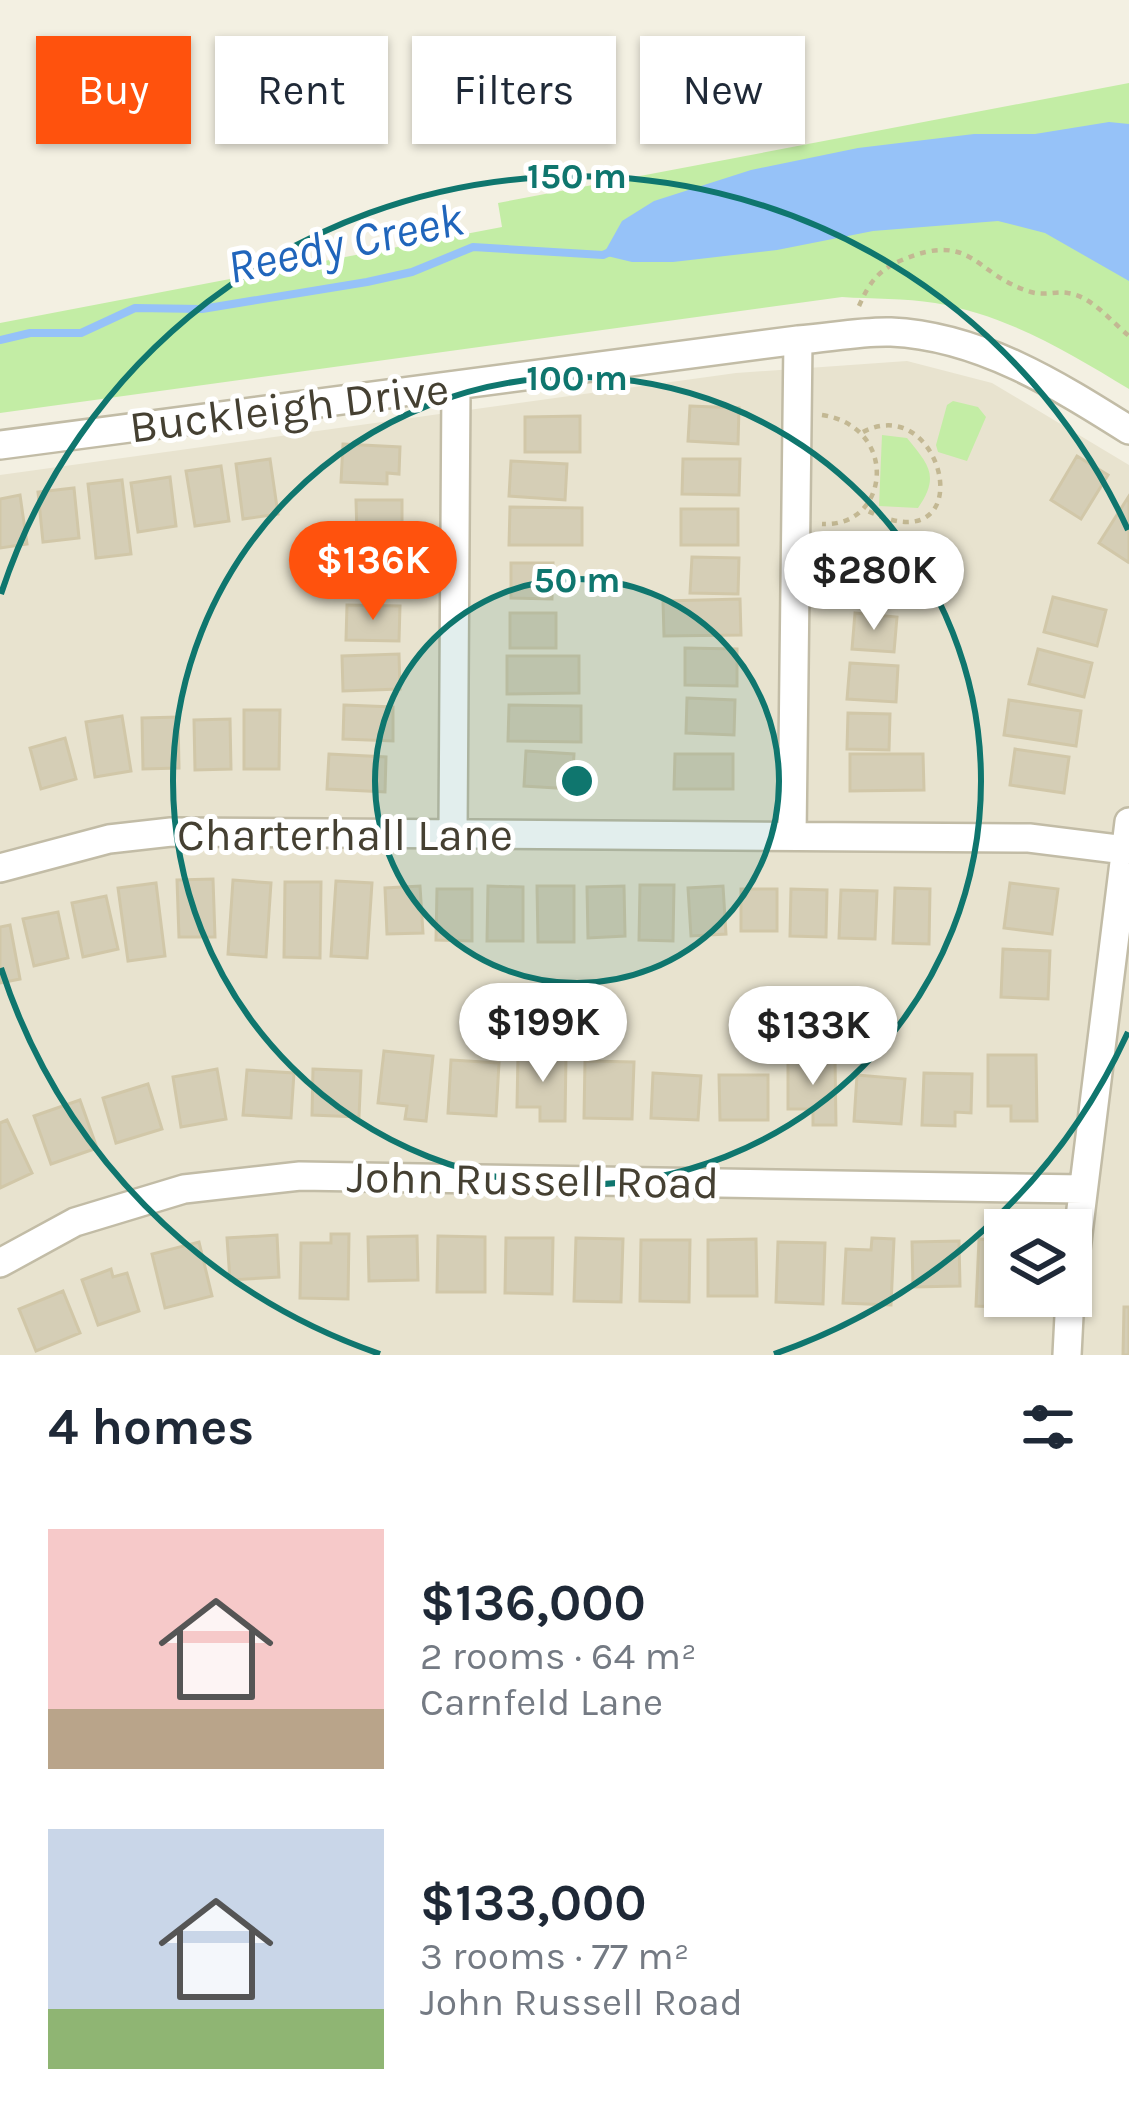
<!DOCTYPE html>
<meta charset="utf-8">
<style>
:root{--surface:#fff;--page:#f6f6f7;--text:#1f2937;--muted:#747a83;--accent:#ff520d}
body{margin:0;font-family:Karla,sans-serif;background:var(--page);color:var(--text);height:100vh;display:flex;flex-direction:column;font-size:45px;white-space:nowrap}
*{box-sizing:border-box;margin:0}
p{font-size:39px;color:var(--muted)}
.icon{flex:none;width:66px;height:66px;fill:none;stroke:currentColor;stroke-width:2;stroke-linecap:round;stroke-linejoin:round}
.map{position:relative;height:1355px;overflow:hidden}
.details{display:flex;flex-direction:column;background:var(--surface);flex:1}
.details>*{flex:none}
.banner{position:absolute;left:36px;top:36px;width:1059px;height:108px;display:flex;gap:24px}
.buttons{position:absolute;left:984px;top:1209px;display:grid;gap:24px}
.buttons a{display:grid;place-items:center;width:108px;height:108px;border-radius:0px;background:var(--surface);box-shadow:0 3px 9px #0004;font-size:60px}
.price{position:absolute;translate:-50% -102px;padding:0 27px;border-radius:42px;background:#fff;color:#222;font-size:39px;line-height:78px;filter:drop-shadow(0 3px 6px #0008)}
.price::after{content:'';position:absolute;left:50%;top:72px;width:36px;height:27px;margin-left:-18px;background:inherit;clip-path:polygon(0 0,100% 0,50% 100%)}
.price.current{background:var(--accent);color:#fff}
ul{padding:0;list-style:none}
li{display:flex;align-items:center;gap:36px;height:300px;padding:0 48px}
li span{display:grid;place-items:center;flex:none;width:336px;height:240px;border-radius:0px;color:#555}
li>.icon{margin-inline-start:auto}
span .icon{width:144px;height:144px;fill:#fffc;stroke-width:1}
li b{font-size:51px}
h2{display:flex;justify-content:space-between;align-items:center;height:144px;padding:0 48px;font-size:51px}
.chip{padding:0 42px;border-radius:0px;background:var(--surface);box-shadow:0 3px 9px #0004;font-size:42px;line-height:108px}
.chip.current{background:var(--accent);color:#fff}
.map>svg:first-child{display:block}
</style>
<div class="map">
<svg width="1129" height="1355" viewBox="0 0 1129 1355">
<rect width="100%" height="100%" fill="#f3f0e2"/>
<path fill="#e8e3cf" fill-rule="evenodd" d="M907,361l85,22 137,82v890h-1129v-880l736,-102zM1005,1230h66v66h-66z"/>
<path fill="#c3eda5" d="M1129,83v306c-61,-37 -122,-74 -194,-86 -30,-5 -63,-4 -93,-6l-842,116v-90l502,-96 -4,-24z
M953,401l25,6 8,10 -19,44 -29,-9 -2,-7 11,-40z
M882,435l25,3c22,27 33,38 11,70l-39,-2z"/>
<path fill="#96c2f8" d="M1109,122l20,2v157l-84,-48 -47,-12 -125,10 -96,19 -104,12h-41l-29,-7 19,-34 32,-20 97,-31 107,-22 116,-14h61z"/>
<g fill="none" stroke-linecap="round" stroke-linejoin="round">
<path stroke="#96c2f8" stroke-width="8" d="M0,340l30,-7h51l54,-25 67,1 165,-27 45,-10 61,-25 130,8 9,-4"/>
</g>
<path fill="#d5ceb6" stroke="#d1c7a8" stroke-width="3" d="M690,406l49,2 -1,36 -50,-3z
M580,416v36h-55v-35z
M343,444l57,3 -1,27 -12,-1v11l-46,-2z
M1077,456l31,19 -27,44 -30,-19z
M270,459l8,55 -35,5 -7,-55z
M683,459h57l-1,36 -57,-1z
M511,461l56,3 -2,36 -56,-4z
M221,466l8,55 -34,5 -9,-55z
M170,477l6,49 -38,6 -7,-49z
M122,480l9,74 -35,4 -8,-74z
M74,488l5,50 -36,4 -5,-50z
M20,495l7,49 -27,4v-49z
M1129,496v64l-1,2 -29,-19z
M356,500h46v35h-45z
M510,507l72,1v37h-73z
M681,509h57v36h-57z
M351,554l51,3 -2,36 -51,-3z
M692,557l47,1 -1,36 -48,-1z
M511,563h42l-1,36 -41,-1z
M1053,597l53,13 -9,36 -53,-14z
M740,599l1,36 -77,1 -1,-35z
M347,605l53,1 -1,35 -53,-1z
M510,613h46v35h-46z
M855,613l42,4 -3,35 -42,-3z
M685,648l52,1v37l-52,-1z
M1038,649l54,14 -8,34 -55,-13z
M399,654l1,35 -57,2 -1,-35z
M507,656h72v37l-72,1z
M850,663l48,3 -2,36 -49,-3z
M687,698l48,2 -1,35 -48,-2z
M1009,700l72,11 -5,35 -72,-11z
M344,705l49,2v34l-50,-2z
M509,705l72,1v36l-73,-1z
M244,710h36l-1,59h-35z
M848,713l42,1 -1,36 -42,-1z
M122,716l9,55 -36,6 -9,-55z
M178,717l1,51 -36,1 -1,-51z
M230,719l1,50 -36,1 -1,-50z
M65,738l11,41 -35,10 -11,-41z
M1015,749l54,8 -5,36 -54,-8z
M526,751l48,3 -2,35 -48,-3z
M329,754l57,3 -1,35 -58,-3z
M675,754h58v35h-59z
M850,754h73l1,36 -74,1z
M213,879l2,58h-36l-2,-57z
M233,880l38,3 -5,74 -38,-3z
M336,881l36,2 -5,75 -36,-2z
M285,882h36l-1,76 -36,-1z
M156,883l9,73 -37,5 -10,-73z
M1010,883l48,6 -6,45 -48,-6z
M640,885h34l-1,56 -34,-1z
M420,886l3,47 -36,1 -2,-46z
M488,886l35,1v54h-36z
M537,886h37v56h-36z
M624,886l1,50 -37,2 -1,-51z
M723,886l3,48 -35,2 -3,-48z
M895,888l35,1 -1,55 -36,-1z
M437,889h35v52l-36,-1z
M741,889h36v42h-36z
M791,889l36,1 -1,47 -36,-1z
M841,890l36,1 -2,48 -36,-1z
M106,896l12,53 -35,8 -11,-54z
M58,912l10,46 -34,8 -11,-47z
M10,925l10,54 -20,4v-56z
M1003,949l47,2 -2,48 -47,-2z
M384,1051l49,5 -7,65 -21,-2 2,-13 -29,-3z
M518,1054l48,1 -1,66h-25v-14h-23z
M988,1055h48l1,66h-26v-15h-23z
M788,1059h47l1,66h-23v-16h-25z
M451,1060l48,3 -3,53 -48,-3z
M585,1061l49,1 -2,57 -48,-1z
M217,1069l9,50 -45,8 -8,-50z
M313,1069l48,2 -2,46 -47,-2z
M247,1070l47,3 -3,45 -48,-3z
M653,1073l48,3 -3,44 -47,-2z
M924,1073l48,1 -1,39 -16,-1v14l-33,-1z
M719,1075h49v45h-48z
M857,1075l48,4 -4,45 -47,-3z
M148,1084l14,45 -46,14 -13,-45z
M80,1100l17,48 -46,16 -17,-48z
M7,1120l25,53 -32,15v-65z
M331,1234h18l-1,65 -48,-1 1,-55h30z
M277,1235l2,42 -49,3 -3,-42z
M417,1236l1,44 -49,1 -1,-44z
M438,1236l47,1v55h-48z
M506,1238h47l-1,56 -47,-1z
M576,1238l47,1 -2,63 -47,-1z
M872,1238l22,1 -3,66 -48,-2 3,-54 25,1z
M756,1239l1,57h-49v-56z
M979,1239l26,1v56h21l-1,12 -49,-2z
M641,1240h49l-1,62 -49,-1z
M959,1241l1,45 -47,1 -1,-45z
M199,1242l13,54 -47,12 -13,-54z
M778,1242l47,1 -2,61 -47,-2z
M111,1269l2,8 14,-4 12,38 -41,14 -16,-45z
M63,1291l17,42 -44,18 -17,-42z
M1124,1307h5v48h-6z"/>
<g fill="none" stroke-linecap="round" stroke-linejoin="round">
<g stroke="#c2bca6" stroke-width="32">
<path id="minor" d="M0,445l798,-105c30,-2 62,-9 93,-8 88,4 165,52 238,98
M453,833l3,-448
M792,836l6,-496
M0,868l109,-29 62,-7 858,6 96,12
M0,1263l75,-41 109,-33 116,-13 783,13
M1071,1290l58,-468
M1067,1355l3,-59"/>
</g>
<path stroke="#c3b893" stroke-width="4.5" stroke-dasharray="6 6" stroke-linecap="butt" d="M859,306c10,-23 19,-36 43,-46 71,-30 72,15 129,32 13,4 24,-1 37,1 23,3 43,28 61,43
M822,415c78,12 68,113 0,109
M863,432c83,-43 121,139 1,77"/>
<use href="#minor" stroke="#fff" stroke-width="27"/>
</g>
<circle cx="577" cy="781" r="202" fill="#0f766e" fill-opacity=".12"/>
<g fill="none" stroke="#0f766e" stroke-width="6">
<circle cx="577" cy="781" r="202"/>
<circle cx="577" cy="781" r="404"/>
<path d="M1128 1032A606 606 0 0 1 774 1354M380 1354A606 606 0 0 1 1 968M1 594A606 606 0 0 1 1128 530"/>
</g>
<g text-anchor="middle" stroke-width="10" stroke-linejoin="round" paint-order="stroke">
<g font-size="45" fill="#454032" stroke="#fff">
<text transform="translate(289 407) rotate(-7)" y="16">Buckleigh Drive</text>
<text x="345" y="850">Charterhall Lane</text>
<text transform="translate(533 1179) rotate(1)" y="16">John Russell Road</text>
</g>
<g font-size="48" font-style="italic" fill="#2065bb" stroke="#fff">
<text transform="translate(345 242) rotate(-12)" y="17">Reedy Creek</text>
</g>
</g>
<circle cx="577" cy="781" r="18" fill="#0f766e" stroke="#fff" stroke-width="6"/>
<g font-size="36" text-anchor="middle" font-weight="bold" fill="#0f766e" stroke="#fff" stroke-width="10" stroke-linejoin="round" paint-order="stroke">
<text x="577" y="188">150 m</text>
<text x="577" y="390">100 m</text>
<text x="577" y="592">50 m</text>
</g>
</svg>
<div class="buttons">
<a><svg class="icon" aria-label="layers" viewBox="0 0 24 24"><path d="M12 4l9 5-9 5-9-5zM3 14l9 5 9-5"/></svg></a>
</div>
<b class="price current" style="left:373px;top:623px">$136K</b>
<b class="price" style="left:874px;top:633px">$280K</b>
<b class="price" style="left:543px;top:1085px">$199K</b>
<b class="price" style="left:813px;top:1088px">$133K</b>
<div class="banner">
<a class="chip current">Buy</a>
<a class="chip">Rent</a>
<a class="chip">Filters</a>
<a class="chip">New</a>
</div>
</div>
<section class="details">
<h2>4 homes<svg class="icon" aria-label="filters" viewBox="0 0 24 24"><path d="M4 7h16M4 17h16"/><circle cx="9" cy="7" r="2"/><circle cx="15" cy="17" r="2"/></svg></h2>
<ul>
<li><span style="background:linear-gradient(#f6c9c9 75%,#b9a48a 0)"><svg class="icon" aria-label="home" viewBox="0 0 24 24"><path d="M3 11l9-7 9 7M6 9v11h12V9"/></svg></span><div><b>$136,000</b><p>2 rooms · 64 m²</p><p>Carnfeld Lane</p></div></li>
<li><span style="background:linear-gradient(#c9d6e8 75%,#8fb573 0)"><svg class="icon" aria-label="home" viewBox="0 0 24 24"><path d="M3 11l9-7 9 7M6 9v11h12V9"/></svg></span><div><b>$133,000</b><p>3 rooms · 77 m²</p><p>John Russell Road</p></div></li>
</ul>
</section>
